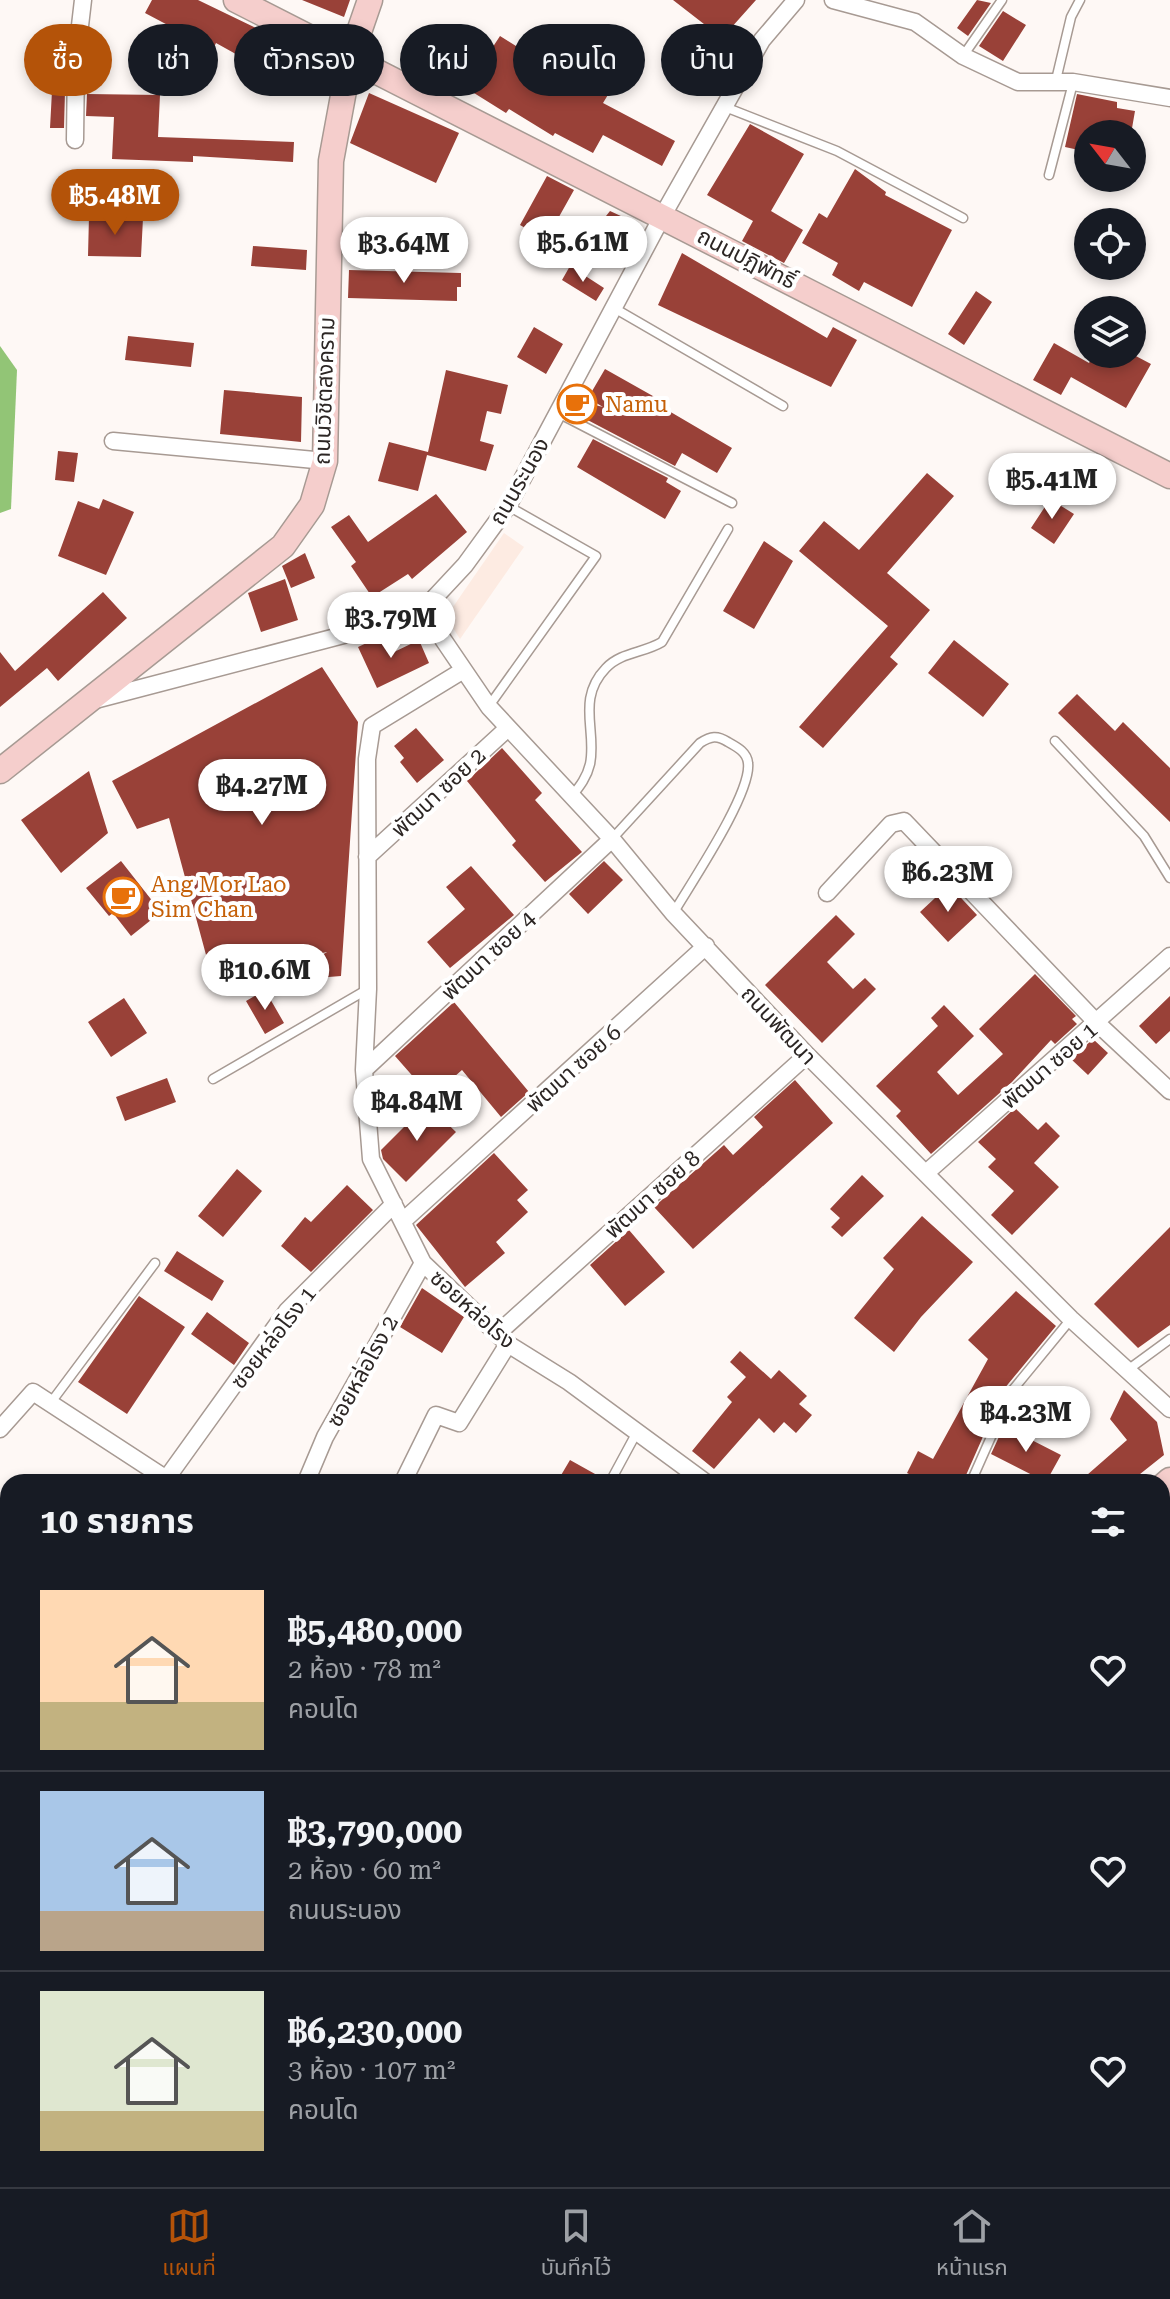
<!DOCTYPE html>
<html lang="th">
<meta charset="utf-8">
<style>
:root{--surface:#171b24;--page:#242831;--text:#f1f3f6;--muted:#9ea1a6;--line:#363941;--accent:#b45309}
body{margin:0;font-family:"Roboto Serif","Noto Sans Thai",serif;background:var(--page);color:var(--text);height:100vh;display:flex;flex-direction:column;font-size:30px;white-space:nowrap}
*{box-sizing:border-box;margin:0}
p{font-size:26px;color:var(--muted)}
.icon{flex:none;width:44px;height:44px;fill:none;stroke:currentColor;stroke-width:2;stroke-linecap:round;stroke-linejoin:round}
.map{position:relative;flex:1;overflow:hidden}
.panel{position:absolute;left:0px;top:1474px;width:1170px;height:714px;display:flex;flex-direction:column;background:var(--surface);border-radius:24px 24px 0 0;box-shadow:0 4px 12px #0003}
.panel>*{flex:none}
.banner{position:absolute;left:24px;top:24px;width:1122px;height:72px;display:flex;gap:16px}
.needle{width:52px;rotate:301deg}
.tools{position:absolute;left:1074px;top:120px;display:grid;gap:16px}
.tools a{display:grid;place-items:center;width:72px;height:72px;border-radius:50%;background:var(--surface);box-shadow:0 4px 12px #0003;font-size:40px}
.price{position:absolute;translate:-50% -68px;padding:0 18px;border-radius:28px;background:#fff;color:#222;font-size:26px;line-height:52px;filter:drop-shadow(0 2px 4px #0008)}
.price::after{content:'';position:absolute;left:50%;top:48px;width:24px;height:18px;margin-left:-12px;background:inherit;clip-path:polygon(0 0,100% 0,50% 100%)}
.price.current{background:var(--accent);color:#fff}
ul{padding:0;list-style:none}
li{display:flex;align-items:center;gap:24px;height:200px;padding:0 40px}
li+li{border-top:2px solid var(--line)}
li span{display:grid;place-items:center;flex:none;width:224px;height:160px;border-radius:0px;color:#555}
li>.icon{margin-inline-start:auto}
span .icon{width:96px;height:96px;fill:#fffc;stroke-width:1}
li b{font-size:34px}
h2{display:flex;justify-content:space-between;align-items:center;height:96px;padding:0 40px;font-size:34px}
.pill{padding:0 28px;border-radius:36px;background:var(--surface);box-shadow:0 4px 12px #0003;font-size:28px;line-height:72px}
.pill.current{background:var(--accent);color:#fff}
.menu{display:flex;justify-content:space-around;align-items:center;height:112px;border-top:2px solid var(--line);background:var(--surface);font-size:22px;color:var(--muted)}
.menu a{display:grid;justify-items:center;gap:4px}
.menu .current{color:var(--accent)}
.map>svg:first-child{display:block}
</style>
<div class="map">
<svg width="1170" height="2187" viewBox="0 0 1170 2187">
<rect width="100%" height="100%" fill="#fef8f5"/>
<path fill="#fdebe2" d="M504,533l20,14 -64,92 -14,-22z"/>
<path fill="#b0e196" d="M1162,1969h8v218h-343l4,-7h331z"/>
<path fill="#92c576" d="M0,346l17,24 -6,139 -11,4z"/>
<path fill="#994138" d="M152,0h46l79,38 -16,30 -45,-25 -3,6 -68,-36z
M302,0h48l-6,17z
M673,0h83l-34,38z
M977,0l14,3 -23,33 -11,-8z
M1003,11l23,14 -23,36 -24,-15z
M569,31l57,34 -23,38 72,38 -13,25 -59,-31 -10,18 -38,-20 -2,3 -44,-27 -3,4 -40,-25 34,-52 48,30z
M54,54h12l-2,74h-14z
M369,93l90,40 -23,50 -86,-40z
M87,94l73,1 -2,42 136,5 -1,20 -100,-6v6l-81,-3 2,-42 -28,-1z
M1077,94l40,8v6l18,3 -4,23h-43v18l-23,-5z
M750,124l54,30 -33,57 32,19 -19,33 -42,-22 11,-20 -46,-26z
M855,169l31,23 -1,3 67,35 -40,77 -48,-25 -5,9 -27,-16 6,-12 -36,-20 17,-30 8,5z
M547,176l27,14 -28,50 -26,-15z
M610,211l26,12 -16,36 -34,-18z
M89,216l54,2 -2,39 -53,-1z
M355,223l45,6 -3,18 -44,-5z
M253,246l54,4 -1,20 -55,-4z
M682,253l145,85 6,-11 24,13 -26,47 -173,-82z
M570,266l34,22 -8,13 -34,-21z
M349,270l112,3v14h-4v14l-109,-3z
M976,291l16,11 -28,43 -16,-11z
M534,327l29,17 -17,30 -29,-17z
M128,336l66,7 -3,24 -66,-7z
M1054,343l35,20 5,-9h38l19,10 -25,44 -55,-31 -10,18 -28,-15z
M605,369l55,31 -3,4 75,44 -15,25 -35,-20 -7,13 -95,-50 7,-13 16,4 -15,-9z
M446,370l62,15 -7,29 -14,-3 -7,30 14,4 -8,26 -59,-16 -9,36 -40,-10 11,-39 39,10z
M224,390l78,7 -1,45 -81,-8z
M593,439l75,39 -2,4 15,9 -16,28 -88,-52z
M58,451l20,2 -4,29 -19,-2z
M927,473l27,23 -67,77 43,37 -40,47 8,7 -75,84 -24,-21 89,-101 -89,-75 25,-30 35,29z
M436,494l31,38 -55,47 -4,-5 -36,23 -21,-31 5,-4 -25,-35 18,-12 19,27z
M103,499l31,13 -28,63 -48,-19 20,-55 21,8z
M1050,499l24,15 -20,30 -23,-16z
M764,541l29,20 -39,68 -31,-18z
M305,553l10,25 -24,10 -9,-22z
M285,579l13,41 -37,12 -13,-39z
M103,592l24,26 -69,63 -11,-13 -47,39v-55l15,19z
M386,634l8,18 25,-12 10,23 -52,25 -19,-41z
M954,640l55,44 -26,33 -55,-44z
M322,667l36,55 -17,254 -62,5 48,-29 -115,25 -43,-159 -32,11 -25,-48z
M1077,694l38,37 8,-9 47,46v54l-112,-109z
M416,728l28,32 -27,23 -17,-21 4,-4 -10,-12z
M502,748l40,45 -7,7 47,52 -37,30 -33,-37 4,-4 -49,-60z
M89,771l19,62 -47,40 -40,-53z
M121,861l40,51 -30,24 -18,-23 -4,3 -23,-28z
M604,861l19,19 -35,34 -19,-20z
M471,866l43,49 -64,53 -23,-26 38,-33 -19,-22z
M949,885l28,30 -29,27 -28,-30z
M836,915l19,19 -28,28 26,27 12,-11 11,11 -54,54 -57,-58z
M1035,974l41,42 -4,3 5,5 -22,20 -4,-4 -39,42 -81,72 -35,-38 5,-5 -25,-25 62,-60 -7,-8 13,-13 30,31 -37,36 21,23 45,-41 -24,-25z
M265,990l19,33 -19,11 -19,-33z
M1170,996v35l-14,13 -17,-18z
M124,998l23,35 -36,24 -23,-35z
M454,1002l75,90 -28,25 -39,-47 -31,27 -36,-41z
M1093,1039l15,14 -20,22 -17,-16z
M167,1078l9,24 -51,19 -9,-24z
M795,1080l38,43 -140,126 -39,-42 70,-62 9,10 30,-28 -9,-10z
M427,1104l29,28 -50,50 -23,-23 -2,-9z
M1015,1108l23,22 8,-8 14,14 -26,27 25,24 -47,48 -21,-20 23,-24 -26,-24 8,-8 -18,-17z
M494,1153l34,37 -11,10 11,12 -32,30 9,11 -40,34 -49,-62z
M237,1169l25,22 -39,46 -25,-21z
M862,1175l22,21 -42,41 -11,-10 9,-9 -10,-9z
M347,1185l26,25 -62,62 -30,-26 24,-29 6,5z
M922,1216l51,46 -52,55 -27,35 -40,-34 40,-49 -11,-11z
M1170,1227v98l-32,23 -44,-44z
M629,1230l36,42 -40,34 -35,-41z
M177,1251l47,30 -12,20 -48,-30z
M422,1288l42,29 -22,36 -42,-26z
M1016,1291l40,35 -52,63 -41,93h-38l-18,-9 11,-22 15,8 55,-100 -20,-19z
M139,1296l46,31 -58,87 -49,-32z
M207,1312l42,31 -15,22 -43,-31z
M740,1351l31,28 8,-9 28,26 -8,8 13,11 -16,18 -12,-11 -10,11 -15,-15 -45,51 -22,-18 40,-49 -5,-5 19,-20 -16,-15z
M1124,1390l33,32 7,33 -34,27h-51l48,-42 -17,-21z
M1004,1426l57,29 -15,27 -55,-28z
M570,1460l34,19 -1,3h-46z"/>
<g fill="none" stroke-linecap="round" stroke-linejoin="round">
<g stroke="#a79a93" stroke-width="11">
<path id="lane" d="M963,56l39,-56
M1056,80l15,-63 9,-17
M725,107l112,44 126,67
M1049,175l24,-92
M614,308l169,98
M558,413l174,90
M489,706l107,-150 -88,-50
M1055,741l89,95 26,42
M572,796c8,-10 15,-19 18,-32 7,-33 -14,-65 16,-96 15,-16 38,-15 56,-26l66,-113
M612,839l88,-96c11,-7 17,-8 28,-1 9,5 19,10 20,21 4,30 -57,120 -74,149
M213,1079l155,-90
M1129,1369l41,-30
M52,1401l103,-138
M610,1482l27,-50
M971,1482l40,-90 60,-73
M1162,1742l8,7
M0,1858l8,2
M1162,1944h8
M178,2180l1,7
M398,2187l6,-7"/>
</g>
<g stroke="#a79a93" stroke-width="19">
<path id="street" d="M833,0l82,22 48,34 55,26h55l97,16
M75,140l1,-80 7,-60
M113,441l212,20
M423,610l66,97 123,132 61,74 134,142 264,264 99,90
M462,671l-90,55 -5,33 1,230 -4,81 7,89 52,104 85,81 61,38 136,100
M95,700l279,-73 49,-17 42,-45 43,-59 155,-291 99,-175 34,-40
M367,857l141,-129
M827,893l64,-69 13,-3 193,202 73,68
M364,1070l248,-231
M926,1173l244,-217
M403,1221l303,-275
M497,1334l310,-279
M0,1429l33,-37 138,90
M164,1482l123,-171 107,-107
M306,1482l19,-45 98,-174
M403,1482l33,-67 23,8 49,-79
M0,1701l8,8
M414,2180l7,7"/>
</g>
<g stroke="#a79a93" stroke-width="27">
<path id="secondary" d="M236,0l934,476
M0,771l283,-225 29,-41 13,-44 6,-300 19,-103 20,-58
M1162,1487l8,-7
M1162,1531l8,-8
M679,2187l3,-7
M725,2187l3,-7"/>
</g>
<use href="#lane" stroke="#fff" stroke-width="8"/>
<use href="#street" stroke="#fff" stroke-width="16"/>
<use href="#secondary" stroke="#f5cecc" stroke-width="24"/>
</g>
<defs>
<g id="cafe-ring" transform="scale(2)"><circle r="9.5" fill="#fff" stroke="#e8710a" stroke-width="1.5"/><path d="M-5.5-4.5H6V0H3Q3 3.5 0 3.5H-2.5Q-5.5 3.5-5.5 0ZM3-3.2v2h1.7v-2ZM-6 4.5H4V6H-6Z" fill="#e8710a"/></g>
</defs>
<g fill-rule="evenodd">
<use href="#cafe-ring" x="577" y="404"/>
<use href="#cafe-ring" x="123" y="897"/>
</g>
<g text-anchor="middle" stroke-width="8" stroke-linejoin="round" paint-order="stroke">
<g font-size="22" fill="#2c2624" stroke="#fff">
<text transform="translate(747 258) rotate(27)" y="8">ถนนปฏิพัทธิ์</text>
<text transform="translate(324 391) rotate(-88)" y="8">ถนนวิชิตสงคราม</text>
<text transform="translate(519 481) rotate(-60)" y="8">ถนนระนอง</text>
<text transform="translate(438 792) rotate(-43)" y="8">พัฒนา ซอย 2</text>
<text transform="translate(488 955) rotate(-43)" y="8">พัฒนา ซอย 4</text>
<text transform="translate(779 1025) rotate(47)" y="8">ถนนพัฒนา</text>
<text transform="translate(1049 1065) rotate(-41)" y="8">พัฒนา ซอย 1</text>
<text transform="translate(573 1068) rotate(-42)" y="8">พัฒนา ซอย 6</text>
<text transform="translate(652 1194) rotate(-42)" y="8">พัฒนา ซอย 8</text>
<text transform="translate(473 1309) rotate(42)" y="8">ซอยหล่อโรง</text>
<text transform="translate(273 1337) rotate(-52)" y="8">ซอยหล่อโรง 1</text>
<text transform="translate(362 1371) rotate(-61)" y="8">ซอยหล่อโรง 2</text>
</g>
<g font-size="22" fill="#c56008" stroke="#fff" text-anchor="start">
<text x="605" y="412">Namu</text>
<text x="151" y="892">Ang Mor Lao<tspan x="151" dy="25">Sim Chan</tspan></text>
</g>
</g>
</svg>
<div class="tools">
<a><svg class="needle" viewBox="-14 -14 28 28"><path d="M0-13l5 13h-10z" fill="#e53935"/><path d="M0 13l5-13h-10z" fill="#9ea1a6"/></svg></a>
<a><svg class="icon" aria-label="locate" viewBox="0 0 24 24"><circle cx="12" cy="12" r="6"/><path d="M12 2v4M12 18v4M2 12h4M18 12h4"/></svg></a>
<a><svg class="icon" aria-label="layers" viewBox="0 0 24 24"><path d="M12 4l9 5-9 5-9-5zM3 14l9 5 9-5"/></svg></a>
</div>
<b class="price current" style="left:115px;top:237px">฿5.48M</b>
<b class="price" style="left:583px;top:284px">฿5.61M</b>
<b class="price" style="left:404px;top:285px">฿3.64M</b>
<b class="price" style="left:1052px;top:521px">฿5.41M</b>
<b class="price" style="left:391px;top:660px">฿3.79M</b>
<b class="price" style="left:262px;top:827px">฿4.27M</b>
<b class="price" style="left:948px;top:914px">฿6.23M</b>
<b class="price" style="left:265px;top:1012px">฿10.6M</b>
<b class="price" style="left:417px;top:1143px">฿4.84M</b>
<b class="price" style="left:1026px;top:1454px">฿4.23M</b>
<div class="banner">
<a class="pill current">ซื้อ</a>
<a class="pill">เช่า</a>
<a class="pill">ตัวกรอง</a>
<a class="pill">ใหม่</a>
<a class="pill">คอนโด</a>
<a class="pill">บ้าน</a>
</div>
<section class="panel">
<h2>10 รายการ<svg class="icon" aria-label="filters" viewBox="0 0 24 24"><path d="M4 7h16M4 17h16"/><circle cx="9" cy="7" r="2"/><circle cx="15" cy="17" r="2"/></svg></h2>
<ul>
<li><span style="background:linear-gradient(#ffd9b3 70%,#c2b280 0)"><svg class="icon" aria-label="home" viewBox="0 0 24 24"><path d="M3 11l9-7 9 7M6 9v11h12V9"/></svg></span><div><b>฿5,480,000</b><p>2 ห้อง · 78 m²</p><p>คอนโด</p></div><svg class="icon" aria-label="heart" viewBox="0 0 24 24"><path d="M12 20l-8-8c-3-5 5-10 8-4 3-6 11-1 8 4z"/></svg></li>
<li><span style="background:linear-gradient(#a9c7e8 75%,#b9a48a 0)"><svg class="icon" aria-label="home" viewBox="0 0 24 24"><path d="M3 11l9-7 9 7M6 9v11h12V9"/></svg></span><div><b>฿3,790,000</b><p>2 ห้อง · 60 m²</p><p>ถนนระนอง</p></div><svg class="icon" aria-label="heart" viewBox="0 0 24 24"><path d="M12 20l-8-8c-3-5 5-10 8-4 3-6 11-1 8 4z"/></svg></li>
<li><span style="background:linear-gradient(#dfe7d0 75%,#c2b280 0)"><svg class="icon" aria-label="home" viewBox="0 0 24 24"><path d="M3 11l9-7 9 7M6 9v11h12V9"/></svg></span><div><b>฿6,230,000</b><p>3 ห้อง · 107 m²</p><p>คอนโด</p></div><svg class="icon" aria-label="heart" viewBox="0 0 24 24"><path d="M12 20l-8-8c-3-5 5-10 8-4 3-6 11-1 8 4z"/></svg></li>
</ul>
</section>
</div>
<nav class="menu">
<a class="current"><svg class="icon" aria-label="map" viewBox="0 0 24 24"><path d="M3 6l6-2 6 2 6-2v14l-6 2-6-2-6 2zM9 4v14M15 6v14"/></svg>แผนที่</a>
<a><svg class="icon" aria-label="saved" viewBox="0 0 24 24"><path d="M7 4h10v16l-5-4-5 4z"/></svg>บันทึกไว้</a>
<a><svg class="icon" aria-label="home" viewBox="0 0 24 24"><path d="M3 11l9-7 9 7M6 9v11h12V9"/></svg>หน้าแรก</a>
</nav>
